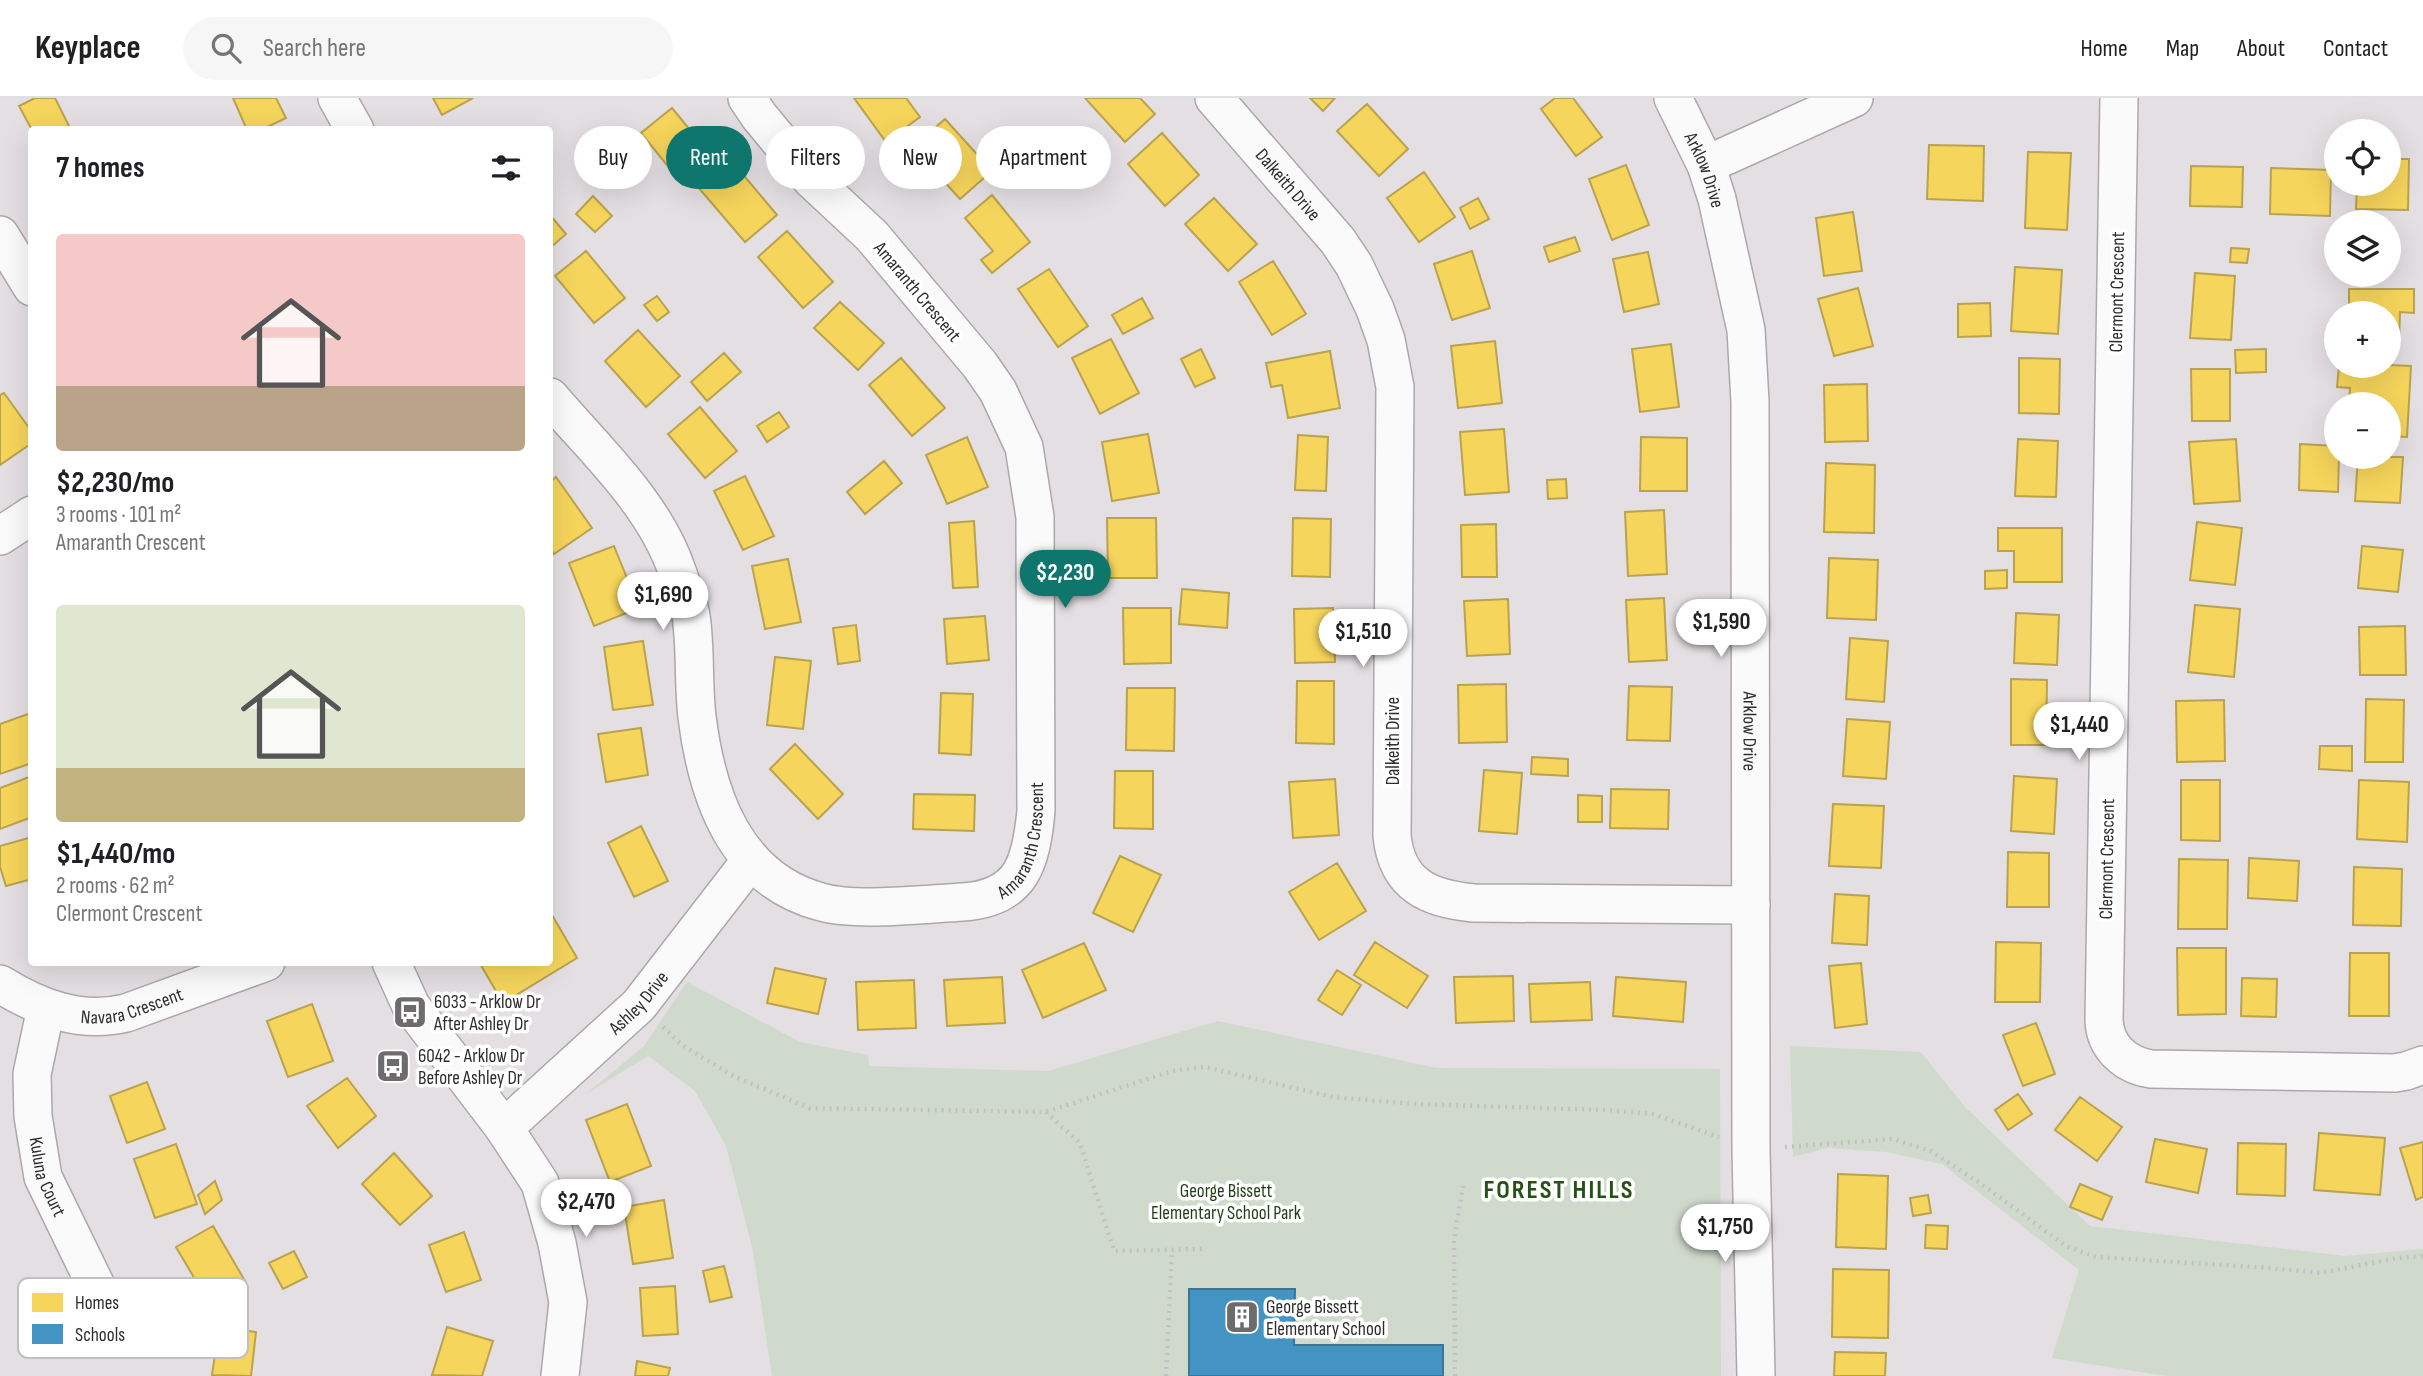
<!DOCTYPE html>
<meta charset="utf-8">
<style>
:root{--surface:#fff;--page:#f6f6f6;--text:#202124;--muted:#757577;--line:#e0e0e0;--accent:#0f766e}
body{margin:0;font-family:"Sofia Sans Condensed",sans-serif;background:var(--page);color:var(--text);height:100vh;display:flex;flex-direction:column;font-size:26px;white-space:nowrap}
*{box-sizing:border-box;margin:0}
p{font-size:23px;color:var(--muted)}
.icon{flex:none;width:38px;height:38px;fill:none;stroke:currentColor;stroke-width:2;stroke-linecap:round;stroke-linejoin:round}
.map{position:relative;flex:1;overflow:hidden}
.drawer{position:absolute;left:28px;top:28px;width:525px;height:840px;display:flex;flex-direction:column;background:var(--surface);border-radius:7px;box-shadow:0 7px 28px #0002}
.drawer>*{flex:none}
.banner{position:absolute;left:574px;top:28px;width:665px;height:63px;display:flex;gap:14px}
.controls{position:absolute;left:2324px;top:21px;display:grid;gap:14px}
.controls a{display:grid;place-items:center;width:77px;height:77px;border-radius:50%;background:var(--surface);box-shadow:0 7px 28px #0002;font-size:35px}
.price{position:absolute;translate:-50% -60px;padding:0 16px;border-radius:24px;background:#fff;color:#222;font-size:23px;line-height:46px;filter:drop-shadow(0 2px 4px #0008)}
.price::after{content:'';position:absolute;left:50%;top:42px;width:21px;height:16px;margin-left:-10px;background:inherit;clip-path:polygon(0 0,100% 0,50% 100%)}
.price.current{background:var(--accent);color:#fff}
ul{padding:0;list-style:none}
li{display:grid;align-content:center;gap:14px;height:371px;padding:0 28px}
li span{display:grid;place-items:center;height:217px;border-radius:7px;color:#555}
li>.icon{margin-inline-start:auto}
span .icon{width:126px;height:126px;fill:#fffc;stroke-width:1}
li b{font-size:30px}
h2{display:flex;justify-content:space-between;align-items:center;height:84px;padding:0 28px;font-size:30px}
.tag{padding:0 24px;border-radius:32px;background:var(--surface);box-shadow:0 7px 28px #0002;font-size:24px;line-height:63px}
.tag.current{background:var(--accent);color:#fff}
header{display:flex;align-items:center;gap:42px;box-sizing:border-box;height:98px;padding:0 35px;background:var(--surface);border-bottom:2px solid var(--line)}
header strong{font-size:33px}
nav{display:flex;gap:38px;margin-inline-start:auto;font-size:24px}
.search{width:490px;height:63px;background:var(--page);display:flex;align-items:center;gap:18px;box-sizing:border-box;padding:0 24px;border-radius:38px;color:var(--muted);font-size:26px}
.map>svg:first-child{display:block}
</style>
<header>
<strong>Keyplace</strong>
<div class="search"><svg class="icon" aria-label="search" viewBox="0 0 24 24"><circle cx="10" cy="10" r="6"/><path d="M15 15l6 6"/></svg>Search here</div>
<nav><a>Home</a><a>Map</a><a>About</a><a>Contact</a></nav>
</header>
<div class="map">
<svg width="2423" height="1278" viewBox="0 0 2423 1278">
<rect width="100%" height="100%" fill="#e4dfe2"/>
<path fill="#d0dacc" d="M687,884l113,60 68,13 1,11 179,5 170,-50 219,47 283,1 1,307h-949l-19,-125 -27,-105 -31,-55 -47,-35 -62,38 58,-48z
M1790,948l131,6 44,55 125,119 255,30 78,-7v127h-257l-114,-18 27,-88 -137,-106 -56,-12 -58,-4 -35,9z"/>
<path fill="#f6d55c" stroke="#baa24e" stroke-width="2" d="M35,0h20l16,32h-39l-13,-24z
M233,0h43l10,20 -25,12h-14z
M433,0h40l-31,17z
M854,0h52l14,19 -34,25z
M1085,0h55l15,16 -30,28z
M1310,0h25l-12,13z
M1555,0h18l29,39 -26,19 -35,-47z
M1367,6l41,45 -29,27 -42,-45z
M672,10l42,51 -31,26 -42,-52z
M945,21l47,52 -32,28 -47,-52z
M613,31l22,31 -29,20 -22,-32z
M1162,35l37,42 -34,31 -37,-42z
M1929,47l55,1 -1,55 -56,-2z
M2028,54l43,1 -4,77 -42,-2z
M730,61l47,56 -32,27 -47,-55z
M2389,61h20l-1,51 -52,-1 1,-25h32z
M1626,67l23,60 -37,15 -23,-61z
M2191,68l52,1 -1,40 -52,-1z
M2271,70l60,2 -1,46 -60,-2z
M1424,74l31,45 -36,25 -32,-44z
M992,97l38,47 -38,31 -11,-13 12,-9 -28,-33z
M593,98l19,20 -17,16 -19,-18z
M1214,100l43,46 -29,27 -43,-47z
M1478,100l11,21 -19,10 -10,-21z
M1853,114l9,59 -38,5 -8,-58z
M550,117l16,19 -16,14z
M787,133l46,51 -30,26 -45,-51z
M1575,139l5,14 -31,11 -5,-15z
M2231,150l18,1 -2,14 -17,-1z
M586,153l39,47 -31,25 -39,-47z
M1472,153l18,57 -38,12 -18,-56z
M1648,154l11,52 -35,8 -11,-53z
M1273,163l33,53 -34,21 -33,-53z
M2015,169l47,3 -4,64 -47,-3z
M1049,171l39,57 -30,21 -40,-58z
M2195,175l40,3 -4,64 -41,-2z
M1858,190l15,58 -39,10 -16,-57z
M2349,191h65v24l-14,-1 -1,34h-10v-33h-40z
M657,198l12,16 -12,9 -13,-16z
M1142,200l11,20 -30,16 -11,-19z
M840,204l44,41 -26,27 -44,-42z
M1990,205l1,33 -33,1v-33z
M638,232l42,46 -34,31 -41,-46z
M1111,241l28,54 -39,21 -28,-56z
M1495,243l7,62 -44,5 -7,-62z
M1671,246l8,63 -39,5 -8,-63z
M1201,251l14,29 -20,9 -14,-28z
M2266,251v23l-30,1 -1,-23z
M1330,253l10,57 -52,10 -6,-33 -11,2 -5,-24z
M724,255l17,19 -34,29 -16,-19z
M901,260l44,50 -33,28 -43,-51z
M2019,260l41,1 -1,55 -40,-1z
M2389,267l22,1 -4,71 -18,-1v-32h-40l1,-16 -13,-1 2,-21z
M2191,271h39v52h-38z
M1867,286l1,57 -43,1 -1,-57z
M4,295l28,39v11l-32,22v-70z
M700,309l37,44 -32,27 -37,-44z
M779,314l10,15 -22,15 -10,-16z
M1504,331l5,63 -44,3 -5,-63z
M1148,336l11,59 -47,8 -10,-59z
M1298,337l30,2 -2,54 -31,-1z
M967,339l21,50 -41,17 -21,-49z
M1641,339l46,1v53h-47z
M2018,341l40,2 -2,56 -41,-1z
M2236,341l4,62 -46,3 -5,-62z
M2300,346l36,2v11h3l-1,35 -39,-2z
M2358,359h45l-3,46 -45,-2z
M884,363l18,22 -37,31 -18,-22z
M1826,365l49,2 -1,68 -50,-1z
M745,378l29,60 -31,14 -29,-59z
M556,379l36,51 -38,26 -4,-7v-65z
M1566,381l1,19 -19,1 -1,-19z
M1664,412l3,64 -39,2 -3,-64z
M1107,420h49l1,60h-49z
M1293,420l38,1 -1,58 -38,-1z
M974,423l4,66 -25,1 -4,-65z
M2197,424l45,6 -7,57 -45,-5z
M1496,426l1,53h-35l-1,-52z
M1998,430h64v54h-48v-31h-16z
M614,448l25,62 -45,18 -25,-63z
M2362,448l41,4 -5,42 -40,-4z
M1829,460l49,2 -2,60 -49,-2z
M788,461l13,63 -36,7 -13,-63z
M2007,472v18l-22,1v-18z
M1182,491l47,4 -2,35 -48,-4z
M1664,500l3,62 -38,2 -3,-62z
M1508,501l2,55 -43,2 -3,-55z
M2195,507l45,4 -6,68 -46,-5z
M1123,510h48v55l-47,1z
M1333,510l2,54 -40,1 -1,-54z
M2016,515l43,2 -2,50 -43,-2z
M985,518l4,44 -42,4 -3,-45z
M856,527l4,36 -22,3 -5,-36z
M2405,528l1,49h-46l-1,-48z
M1850,540l38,3 -4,61 -38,-3z
M643,543l10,64 -40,5 -9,-63z
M775,559l36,4 -8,68 -36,-4z
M2011,581l36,1 -1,65h-35z
M1297,583h37v63l-38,-1z
M1506,586l1,58 -48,1 -1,-58z
M1629,588l43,1 -2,54 -43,-1z
M1127,590h48l-1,63 -48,-1z
M941,595l32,1 -2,61 -32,-2z
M2366,601l38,1 -1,62h-38z
M2224,602l1,61 -48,1 -1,-61z
M28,616l4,10v39l-32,11v-50z
M1847,621l43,3 -4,57 -43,-3z
M641,630l7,47 -42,7 -8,-48z
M795,646l48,50 -25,25 -48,-50z
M2320,648h32v25l-33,-2z
M1532,659l36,2v17l-37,-2z
M1484,672l38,3 -5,61 -38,-3z
M1115,673h38v58l-39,-1z
M32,678v41l-32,12v-41z
M2014,678l43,3 -3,55 -43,-3z
M1335,681l4,56 -46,3 -4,-56z
M2181,682h39v61l-39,-1z
M2359,682l50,2 -2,60 -50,-3z
M1611,691l58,1 -1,39 -58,-1z
M914,696l61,1 -1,36 -61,-2z
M1578,697l24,1v26h-24z
M1833,706l51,2 -3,62 -52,-2z
M641,728l27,55 -34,16 -26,-54z
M32,739v42l-26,7 -6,-19v-21z
M2008,754l41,1v54h-42z
M1120,758l41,19 -28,57 -40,-19z
M2249,760l50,3 -2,40 -49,-3z
M2179,761l49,1 -1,69h-49z
M1337,765l29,48 -47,29 -30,-48z
M2354,769l48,2 -1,57 -48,-1z
M1835,796l34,2 -2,49 -35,-2z
M552,817l25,43 -74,45 -24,-41h71v-46z
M1375,844l53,34 -21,32 -53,-33z
M1996,844l45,1 -1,59h-45z
M1084,845l22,47 -63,28 -21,-48z
M2177,850h49v66l-48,1z
M2350,855h39v63h-40z
M1861,865l6,61 -32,4 -6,-62z
M775,870l51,11 -8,35 -51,-11z
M1337,872l24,15 -19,30 -24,-15z
M1513,878l1,45 -58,2 -2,-46z
M1002,879l3,46 -58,3 -3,-46z
M1616,879l70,5 -3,40 -70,-6z
M2242,880l35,1 -1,38 -35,-1z
M914,882l2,48 -58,2 -2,-48z
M1590,884l2,38 -61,2 -2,-38z
M312,906l21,57 -45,16 -21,-56z
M2036,925l19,51 -32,12 -20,-51z
M347,980l29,38 -38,32 -31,-42z
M147,984l18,47 -38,14 -17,-47z
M2018,996l14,20 -24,16 -13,-20z
M2080,999l42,30 -25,34 -42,-31z
M627,1006l24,62 -41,16 -24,-62z
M2319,1035l66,5 -5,57 -66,-5z
M2155,1041l52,10 -9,44 -52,-11z
M2423,1044v55l-7,3 -16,-52z
M2238,1045l48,1 -1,52 -48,-2z
M176,1046l21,60 -42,14 -21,-59z
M394,1055l38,43 -32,29 -38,-41z
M1838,1076l50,2 -2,73 -50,-2z
M215,1083l7,19 -17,14 -7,-19z
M2080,1086l32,13 -10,23 -32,-13z
M1928,1097l3,18 -18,3 -3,-18z
M664,1102l9,58 -40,6 -9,-57z
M1926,1127l22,1 -1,23 -22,-1z
M213,1128l32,55 -36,22 -33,-56z
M464,1134l17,48 -35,12 -17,-47z
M294,1153l13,26 -24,12 -14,-26z
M724,1168l8,31 -22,5 -7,-31z
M1833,1171l56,1 -1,68 -56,-1z
M675,1188l3,48 -35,2 -3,-48z
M219,1229l37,5 -5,44 -39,-1z
M447,1229l46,14 -11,35 -50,-1z
M1835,1254l51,1 -1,23h-51z
M637,1263l33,7 -2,8h-33z"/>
<path fill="#4393c3" stroke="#3d7496" stroke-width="2" d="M1189,1191h106l-1,56h149v31h-254z"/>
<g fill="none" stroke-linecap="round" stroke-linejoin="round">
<g stroke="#aca8aa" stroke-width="40">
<g id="minor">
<path d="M337,0l18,32"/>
<path id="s1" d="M1214,0l124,143 16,24 21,44 11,31 9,47 -3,449c5,49 37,63 82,67l277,2"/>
<path id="s2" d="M1673,0l33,67 11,34 29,131 4,72 1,748 5,226"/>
<path d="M2119,0l-15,922c1,27 21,45 47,49l244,4 11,-2 17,-6"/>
<path d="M1706,67l148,-67"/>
<path d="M0,137l32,52"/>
<path id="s3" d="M550,299c45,53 104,106 127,174 5,14 11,30 14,45 5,33 2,68 6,101 10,79 38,162 124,185 36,10 103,2 142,0 59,-4 68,-39 73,-91l-1,-294 -11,-70 -26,-56 -18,-26 -108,-129 -60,-56 -53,-64 -12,-18"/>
<path d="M0,438l32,-21"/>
<path d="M391,864l20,44 93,122 36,55 17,60 11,59 -8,74"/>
<path id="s4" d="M0,886c39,24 80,40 126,29l140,-51"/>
<path id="s5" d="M46,910l-14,66 1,42 10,61 76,156"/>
<path id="s6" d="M504,1030l135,-123 112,-145"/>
</g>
</g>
<path stroke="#c2c1c2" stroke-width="4.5" stroke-dasharray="2 5" stroke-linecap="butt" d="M663,929l19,18 51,31 76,32 237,4 126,-41 33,-4 128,30 81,7 192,6 47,4 66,23
M1046,1014l34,31 34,108 88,-2
M1785,1049l108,-8 38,12 49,32 86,63 30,11 174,11 50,5 77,-15 26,-2
M1166,1278l6,-126
M1455,1278l-1,-136 9,-54"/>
<use href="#minor" stroke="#fbfafb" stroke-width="37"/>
</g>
<defs>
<g id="bus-square" transform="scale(1.75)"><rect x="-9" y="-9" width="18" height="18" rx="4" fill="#6e6b6d" stroke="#fff"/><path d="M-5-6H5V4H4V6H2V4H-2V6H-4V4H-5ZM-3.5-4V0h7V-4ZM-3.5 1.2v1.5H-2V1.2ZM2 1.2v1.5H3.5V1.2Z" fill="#fff"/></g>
<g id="building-square" transform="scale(1.75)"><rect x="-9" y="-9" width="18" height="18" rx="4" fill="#6e6b6d" stroke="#fff"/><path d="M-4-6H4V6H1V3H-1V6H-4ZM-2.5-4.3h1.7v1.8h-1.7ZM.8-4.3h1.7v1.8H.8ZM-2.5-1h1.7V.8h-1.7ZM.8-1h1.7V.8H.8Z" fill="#fff"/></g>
</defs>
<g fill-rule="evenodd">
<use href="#bus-square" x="410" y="914"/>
<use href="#bus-square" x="393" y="968"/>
<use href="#building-square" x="1242" y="1219"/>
</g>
<g text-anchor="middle" stroke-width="7" stroke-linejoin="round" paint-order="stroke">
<g font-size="19" fill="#2f2c2e" stroke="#fff">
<text dy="7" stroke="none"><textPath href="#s2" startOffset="79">Arklow Drive</textPath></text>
<text dy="7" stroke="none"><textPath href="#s1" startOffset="114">Dalkeith Drive</textPath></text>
<text transform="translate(918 193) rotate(50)" y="7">Amaranth Crescent</text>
<text transform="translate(2116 194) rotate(-89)" y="7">Clermont Crescent</text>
<text dy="7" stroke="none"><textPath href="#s2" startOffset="646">Arklow Drive</textPath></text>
<text transform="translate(1392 643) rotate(-90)" y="7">Dalkeith Drive</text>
<text dy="7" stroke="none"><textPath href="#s3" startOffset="844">Amaranth Crescent</textPath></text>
<text transform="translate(2106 761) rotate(-89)" y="7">Clermont Crescent</text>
<text dy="7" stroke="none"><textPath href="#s4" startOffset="140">Navara Crescent</textPath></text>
<text dy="7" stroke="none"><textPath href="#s6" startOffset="184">Ashley Drive</textPath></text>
<text dy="7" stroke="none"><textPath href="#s5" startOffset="172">Kuluna Court</textPath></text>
</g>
<g font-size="19" fill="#2f2c2e" stroke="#fff" text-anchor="start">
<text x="434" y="910">6033 - Arklow Dr<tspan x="434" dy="22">After Ashley Dr</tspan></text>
<text x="418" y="964">6042 - Arklow Dr<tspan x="418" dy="22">Before Ashley Dr</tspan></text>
<text x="1266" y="1215">George Bissett<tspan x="1266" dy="22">Elementary School</tspan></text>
</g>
<g font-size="19" fill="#1e3f15" stroke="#fff">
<text x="1226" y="1099">George Bissett<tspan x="1226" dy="22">Elementary School Park</tspan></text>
</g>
<g font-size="26" font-weight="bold" letter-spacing="2" fill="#265218" stroke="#fff">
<text x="1559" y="1100">FOREST HILLS</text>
</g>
</g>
<rect x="18" y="1180" width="230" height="80" rx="10" fill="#fff" stroke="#c1c0c0" stroke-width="2"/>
<rect x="32" y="1195" width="31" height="19" fill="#f6d55c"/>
<rect x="32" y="1226" width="31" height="20" fill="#4393c3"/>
<g font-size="19" fill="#2f2c2e">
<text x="75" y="1211">Homes</text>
<text x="75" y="1243">Schools</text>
</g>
</svg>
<div class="controls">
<a><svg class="icon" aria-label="locate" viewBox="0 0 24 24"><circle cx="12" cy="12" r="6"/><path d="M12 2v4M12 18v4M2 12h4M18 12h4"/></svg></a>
<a><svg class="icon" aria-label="layers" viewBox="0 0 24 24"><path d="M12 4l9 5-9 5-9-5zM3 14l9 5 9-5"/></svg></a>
<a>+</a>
<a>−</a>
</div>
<b class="price current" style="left:1065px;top:512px">$2,230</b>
<b class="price" style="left:663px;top:534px">$1,690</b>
<b class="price" style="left:1721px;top:561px">$1,590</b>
<b class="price" style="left:1363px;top:571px">$1,510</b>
<b class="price" style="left:2079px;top:664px">$1,440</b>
<b class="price" style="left:586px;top:1141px">$2,470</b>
<b class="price" style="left:1725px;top:1166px">$1,750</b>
<div class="banner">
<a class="tag">Buy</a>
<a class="tag current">Rent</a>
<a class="tag">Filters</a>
<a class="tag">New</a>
<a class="tag">Apartment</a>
</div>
<section class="drawer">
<h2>7 homes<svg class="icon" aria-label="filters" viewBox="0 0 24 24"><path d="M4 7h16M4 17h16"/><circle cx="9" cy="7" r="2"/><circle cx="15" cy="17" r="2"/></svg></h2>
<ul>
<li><span style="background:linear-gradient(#f6c9c9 70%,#b9a48a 0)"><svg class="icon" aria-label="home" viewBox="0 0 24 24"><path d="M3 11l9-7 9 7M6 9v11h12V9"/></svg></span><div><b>$2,230/mo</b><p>3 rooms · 101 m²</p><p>Amaranth Crescent</p></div></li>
<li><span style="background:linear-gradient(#dfe7d0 75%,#c2b280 0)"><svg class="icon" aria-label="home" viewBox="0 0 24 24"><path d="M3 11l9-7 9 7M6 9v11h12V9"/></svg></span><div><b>$1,440/mo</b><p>2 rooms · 62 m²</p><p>Clermont Crescent</p></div></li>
</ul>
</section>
</div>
